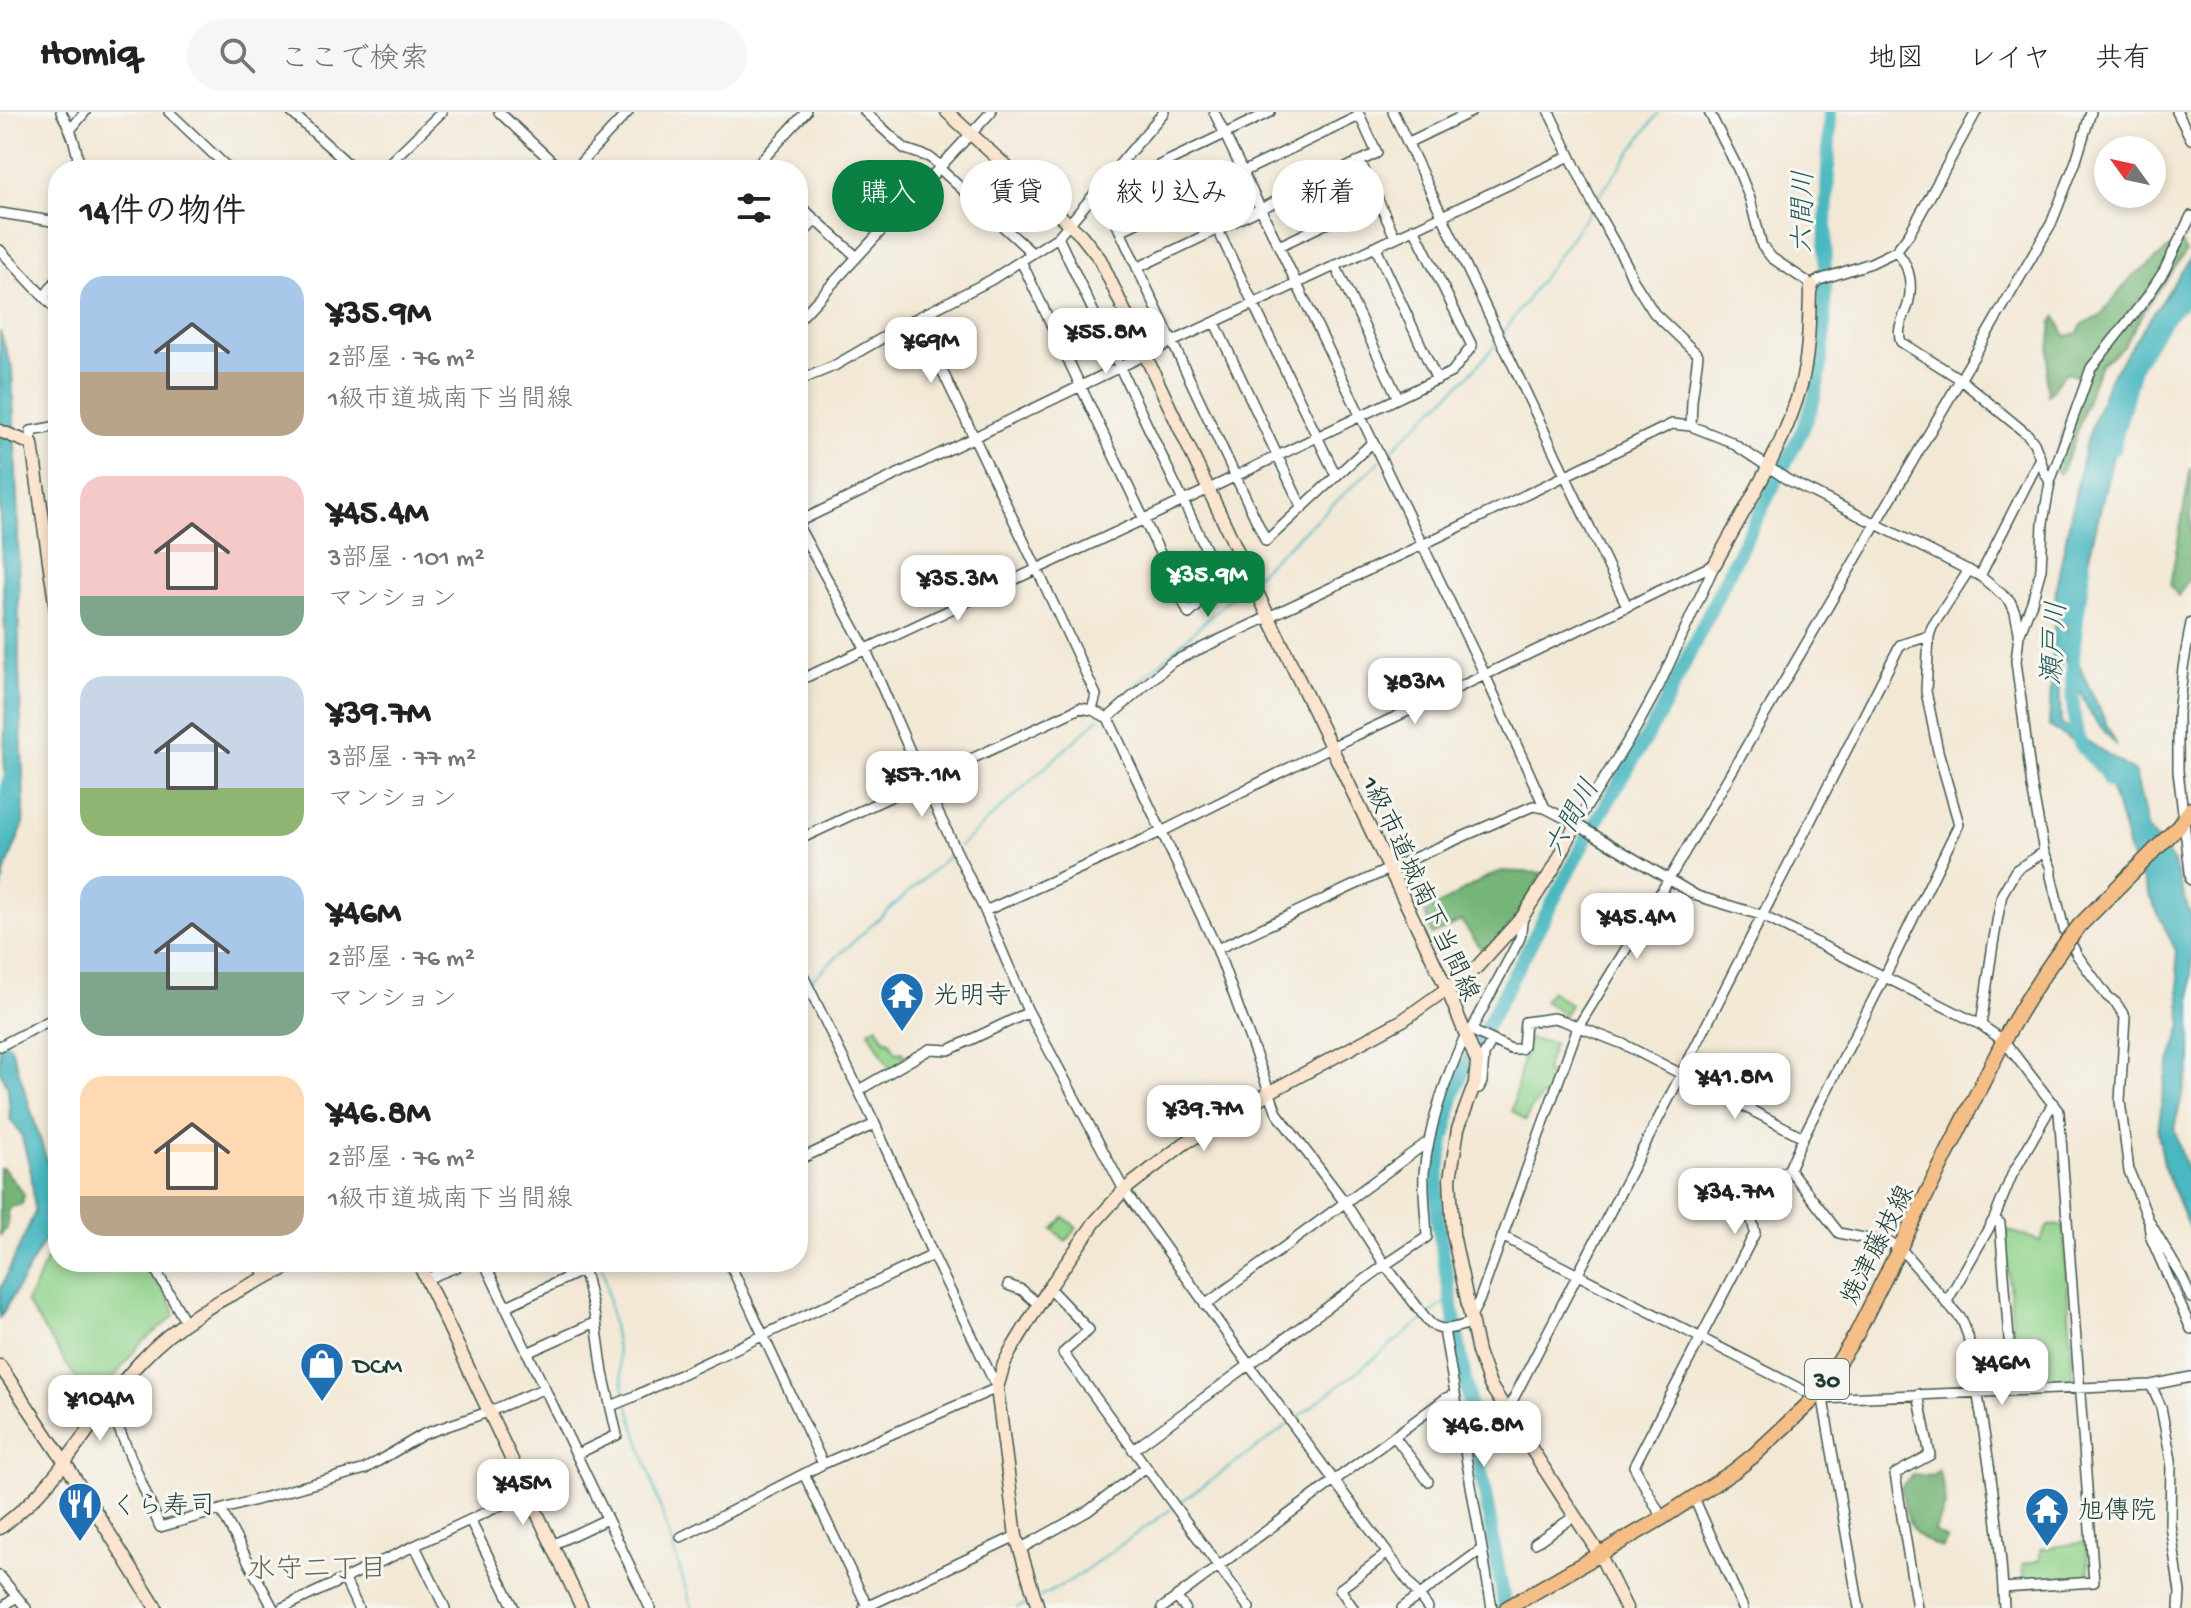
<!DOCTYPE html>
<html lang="ja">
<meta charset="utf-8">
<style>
:root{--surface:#fff;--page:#f6f6f6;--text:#222;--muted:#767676;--line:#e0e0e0;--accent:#0b8043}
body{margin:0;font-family:"Gochi Hand","Klee One",sans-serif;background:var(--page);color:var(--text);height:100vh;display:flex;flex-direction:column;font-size:30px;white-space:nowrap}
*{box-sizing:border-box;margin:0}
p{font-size:26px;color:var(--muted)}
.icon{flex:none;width:44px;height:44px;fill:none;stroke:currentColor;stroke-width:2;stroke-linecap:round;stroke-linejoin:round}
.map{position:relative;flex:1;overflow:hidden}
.details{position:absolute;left:48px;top:48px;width:760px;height:1112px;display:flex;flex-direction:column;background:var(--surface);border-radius:32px;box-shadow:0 4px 12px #0003}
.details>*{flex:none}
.guide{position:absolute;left:832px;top:48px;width:760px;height:72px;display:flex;gap:16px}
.needle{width:52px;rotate:303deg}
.fabs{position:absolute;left:2094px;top:24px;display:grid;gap:16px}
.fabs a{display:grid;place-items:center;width:72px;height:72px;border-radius:50%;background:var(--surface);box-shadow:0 4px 12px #0003;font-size:40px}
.price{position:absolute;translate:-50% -68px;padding:0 18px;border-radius:16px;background:#fff;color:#222;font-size:26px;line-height:52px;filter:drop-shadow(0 2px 4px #0008)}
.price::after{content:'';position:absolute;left:50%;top:48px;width:24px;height:18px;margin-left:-12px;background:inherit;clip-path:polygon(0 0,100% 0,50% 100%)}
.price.active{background:var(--accent);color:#fff}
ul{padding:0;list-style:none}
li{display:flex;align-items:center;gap:24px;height:200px;padding:0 32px}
li span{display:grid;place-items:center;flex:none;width:224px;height:160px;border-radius:24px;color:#555}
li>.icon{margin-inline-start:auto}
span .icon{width:96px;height:96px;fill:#fffc;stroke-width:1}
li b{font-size:34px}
h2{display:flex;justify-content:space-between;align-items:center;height:96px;padding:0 32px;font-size:34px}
.chip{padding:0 28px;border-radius:36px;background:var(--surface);box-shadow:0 4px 12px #0003;font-size:28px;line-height:72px}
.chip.active{background:var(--accent);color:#fff}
header{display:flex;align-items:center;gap:48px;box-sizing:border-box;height:112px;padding:0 40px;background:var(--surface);border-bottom:2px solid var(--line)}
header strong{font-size:38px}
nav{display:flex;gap:44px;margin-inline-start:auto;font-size:28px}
.search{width:560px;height:72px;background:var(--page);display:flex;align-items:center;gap:20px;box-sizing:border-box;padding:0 28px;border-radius:44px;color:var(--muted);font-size:30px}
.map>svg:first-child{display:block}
</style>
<header>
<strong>Homiq</strong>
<div class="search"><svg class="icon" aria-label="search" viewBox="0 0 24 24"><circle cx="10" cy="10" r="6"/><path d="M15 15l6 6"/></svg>ここで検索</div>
<nav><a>地図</a><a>レイヤ</a><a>共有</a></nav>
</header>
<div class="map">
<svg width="2191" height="1496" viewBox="0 0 2191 1496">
<rect width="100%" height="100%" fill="#f6f6f2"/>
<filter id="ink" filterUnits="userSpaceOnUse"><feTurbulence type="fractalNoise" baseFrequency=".0125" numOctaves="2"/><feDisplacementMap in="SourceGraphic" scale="16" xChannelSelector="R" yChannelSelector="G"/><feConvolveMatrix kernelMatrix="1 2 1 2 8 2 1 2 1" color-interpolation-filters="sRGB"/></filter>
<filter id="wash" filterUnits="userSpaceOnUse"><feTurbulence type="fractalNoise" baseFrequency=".006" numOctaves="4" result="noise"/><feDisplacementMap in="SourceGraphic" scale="32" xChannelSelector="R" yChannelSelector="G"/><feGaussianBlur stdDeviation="1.8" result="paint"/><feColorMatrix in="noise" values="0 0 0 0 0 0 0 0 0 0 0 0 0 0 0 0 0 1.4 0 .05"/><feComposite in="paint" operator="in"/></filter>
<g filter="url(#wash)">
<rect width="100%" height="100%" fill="#f3e8d5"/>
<path fill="#91d38b" stroke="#588860" stroke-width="2" d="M1551,879l19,14 -6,9 -20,-13z
M877,914l9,15 3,-1 7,13 6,-1 5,10 -16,9 -22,-40z
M1527,927l27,4 -9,29 11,5 -7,22 -7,-3 -12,15 -4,10 -14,-10z
M58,1091v59h88l28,47v7l-34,28 -47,60 -67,-102c19,-32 29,-62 32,-99z
M1064,1105l13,11 -11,13 -13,-12z
M2063,1113l11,159 -56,1 -14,-156 36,12 8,-15z
M2086,1430l4,37 -66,5 -2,-20 18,-4v-11z"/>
<path fill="#74b577" stroke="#4a7956" stroke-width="2" d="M2183,132l3,8 -39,54 -23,40 -23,18 -11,27 -18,57 -12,26 -8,-8 27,-84 -3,-6 -10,-4 -18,23 -2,-15 6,-58 4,-5 10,19 12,-3 4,-9 17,-7 34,-42 15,-9 21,-18z
M2191,356v107l-13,21 -8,-11z
M1502,759l40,2 -18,33 -38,49 -25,-34 -29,14 -7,-22 58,-34z
M0,1056h3l21,26 -2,10 -14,4 -1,20 -7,7z
M1938,1358c11,29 10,35 -4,62l13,7 -4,9c-36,-11 -36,-29 -42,-61l12,-13 19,2z"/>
<path fill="#49b8c0" stroke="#347a7a" stroke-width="2" d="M2191,146v27l-29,38 -27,41 -60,251 -9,12 18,50 33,69 -26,-31 -31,-64 -1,28 2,45 74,48 13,58 25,31 18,56v144l-17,67 17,57v48l-26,-63 -7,-38 7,-53 17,-54 -6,-74 -45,-94 -14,-51 -18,-47 -50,-33 7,-139 29,-141 24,-67z
M0,219l12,38 6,153 1,147 5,133 -1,24 -18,45 -5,26v-56l7,-25 -3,-64 3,-75 -7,-160z
M0,925l11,10 40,127 1,35 -7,31 -45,78v-28l35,-78 -4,-40 -10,-38 -11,-15 -2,-32 -8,-16z"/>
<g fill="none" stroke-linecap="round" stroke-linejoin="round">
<path stroke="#49b8c0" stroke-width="2" d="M1595,90l64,-90
M1503,221l89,-125
M1384,345l87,-84 27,-31
M1255,464l125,-115
M1104,602l143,-131
M960,734l139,-128
M811,868l141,-127
M602,1150l23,133
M1428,1204l22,-18
M628,1293l64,203
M1296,1307l127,-99
M1179,1391l109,-78
M1040,1485l30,-16 101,-72
M1017,1496l13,-6"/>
<path stroke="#49b8c0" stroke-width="14" d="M2113,337l22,-85 27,-41 29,-32
M2084,454c-7,54 -18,115 -7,169 4,18 27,28 32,46
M4,729l4,-59
M1505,1496l-68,-389v-30l4,-35 13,-61 9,-22 124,-234 73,-123 74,-152 67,-129 11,-27 8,-34 4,-35 1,-85 5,-140"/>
</g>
</g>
<g filter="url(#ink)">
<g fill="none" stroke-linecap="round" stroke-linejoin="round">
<g stroke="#3f574c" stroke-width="12">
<path id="street" d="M61,0c11,19 17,36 18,58
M169,0l61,58
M291,0l64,58
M499,0l62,58
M865,0l40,37 24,8 12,9
M1393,0l234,494
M1549,0l47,98 31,55 6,15 21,33 44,42 -6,46 -1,25
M1709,0l29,57 12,30 12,47 10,12 40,27 7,-5 52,-17 25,-12 13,-17 18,-32 49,-90
M2177,0l14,27
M71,17l14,-17
M1407,31l64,-31
M1360,49l35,76
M939,56l93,85
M382,58l60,-58
M574,58l54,-58
M753,58l53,-58
M1101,79l1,2 168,-81
M1102,81l164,348 107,-99 -159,-330
M798,92l59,53
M0,101l58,9
M2191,104l-27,55 -17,26 -56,71 -41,114 -7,41 -2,46 -9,33 -13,33 -3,26 16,126 12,65 7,16v8l13,53 13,26 30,41 9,7 9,14 -5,84 9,70 20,50 33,56 9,21
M1218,118l118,246
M1120,119l239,-115
M798,126l18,-18
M1279,134l99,-47
M1375,134l62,134
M0,138l58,62
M1896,139c14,15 17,34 12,54 -4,13 -12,23 -7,37l59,37 68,56 6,8 6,15 -60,118
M1021,149l168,353 33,-31 -164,-346
M1335,153l63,133
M1137,156l240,-115 -19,-41
M44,185l14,-19
M917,206l120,251 172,-80 243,-117 20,-26 -58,-118
M798,209l193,-209
M1215,211l87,185
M798,269l36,-15 83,-48 74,-38 67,-43 106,-125
M1373,330l112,233 60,133
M32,332l-1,-13 27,-5
M2040,346l4,13 6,11
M798,410l374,-180 398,-186
M798,414l67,122 58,133 62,130 42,98 97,181 125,175 179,243
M2191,511l-8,45 -5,46v57l13,109
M798,569l239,-112 59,126 -4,15
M1108,606l64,-56 250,-117 250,-121 19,2 38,15 59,39 192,96 30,25 5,11 4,20
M1576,712l60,-96 23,-42 56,-122
M798,728l282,-132 12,2 16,8 109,231 60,164 69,91 39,61 43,56c12,14 28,6 43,2
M985,799l178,-80 168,-84 154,-72 230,-111
M1523,804l-3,22 -48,91 5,4 34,16h10l2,-3 2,-24 29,-4 10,3 59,23 180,93
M1217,837l172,-80 144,-63 12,2 31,16 121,72 64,19 220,110 12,-81 9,-50 14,-24 28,-18
M1981,913l23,16 55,71 35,470 -91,6
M0,934l58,-30
M1472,977l7,-1 3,-6 2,-27 8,-14
M859,978l71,-41 19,1 78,-37v-4
M798,1048l77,-36
M1789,1057l50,64 64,13
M1994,1107l6,4 13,167
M2149,1113l2,13 40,91
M1502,1124l318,163 331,-14 40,-8
M1901,1137l61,71 6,16c15,91 32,180 36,272
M151,1150l34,59
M484,1150l166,346
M729,1150l94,202
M426,1167l43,-17
M1008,1173l14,5 17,15
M1049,1176l40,42 -26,23 186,255
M1946,1191l48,-84 18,-44 41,-72
M1205,1193l224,-164
M505,1195l78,-37
M1470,1206l9,-17 99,-274 91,-148 382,-655 25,-63 15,-49
M1444,1218l38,219
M527,1241l69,-31 -14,-60
M2151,1273l10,22 10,53 -1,65 10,67 -1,16
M1823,1287l36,209
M108,1291l52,124 205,-58 59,-35 64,-22 57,-24
M611,1294l22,-9 300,-142
M1507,1299l174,-336 219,-430 29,-9
M1394,1324l34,45
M1133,1338l252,-185 42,-28c-1,-21 -4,-43 -3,-64 5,-49 21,-94 42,-139
M577,1342l40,-19 -14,-62 -7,-51
M804,1362l64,134
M1694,1386l49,110
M221,1398l52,98
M1662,1406l-28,-52 121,-233 -8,-33 7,-9 35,-22 14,-32 81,-159 75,-154 -21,-73 -12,-60 3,-55 3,-9 37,-57
M470,1408l44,88
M681,1425l142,-73 174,-76 -64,-133 -58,-131 -77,-159
M1535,1431l40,-27
M552,1433l55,-26
M415,1434l30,62
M1020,1437l68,-38 58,-44
M0,1464l26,32
M345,1468l13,28
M1176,1485l9,11
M2,1496l14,-11
M282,1496l245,-115
M864,1496l152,-72
M1162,1496l284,-210 9,-3
M1353,1496l-13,-19 48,-36
M1402,1496l80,-59 10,59
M1917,1496l-22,-134 35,-19 -12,-61"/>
</g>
<g stroke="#3f574c" stroke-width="15">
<path id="secondary" d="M947,0l134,123 19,24 154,327 193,403 30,73 -2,21 -17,46 -8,50 3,55 25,118 12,33 110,170 26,53
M0,319l32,13 26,179
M1715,452c31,-58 69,-116 86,-179 8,-30 8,-62 9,-93l2,-7
M418,1150l164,346
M267,1165l32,-15
M0,1254l64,95 92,147
M0,1416c18,-14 34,-28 49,-46 33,-38 57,-84 92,-121 36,-39 79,-62 126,-84l-8,-15
M1038,1496l-22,-72 -19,-148 7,-24 6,-12 39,-64 46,-66 29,-32 61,-47 41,-23 42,-27 135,-73 73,-52 47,-52 32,-50 21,-42"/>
</g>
<g stroke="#3f574c" stroke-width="17">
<path id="primary" d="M2080,813l98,-98 13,-18
M1507,1496l155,-90 72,-47 19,-15 63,-59 40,-62 151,-301"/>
</g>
<use href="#street" stroke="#fff" stroke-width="9"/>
<use href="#secondary" stroke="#fbe5cf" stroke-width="12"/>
<use href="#primary" stroke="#f6be87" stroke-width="14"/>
<g stroke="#3f574c" stroke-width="17" stroke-linecap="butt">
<path id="primary-bridge" d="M2007,922c22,-39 45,-75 73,-109"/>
</g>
<use href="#primary-bridge" stroke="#f6be87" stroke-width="14"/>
</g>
</g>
<defs>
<g id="temple-pin" transform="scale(2.3)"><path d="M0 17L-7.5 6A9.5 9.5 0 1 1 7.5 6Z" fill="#1f6fb2" stroke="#f6f6f2"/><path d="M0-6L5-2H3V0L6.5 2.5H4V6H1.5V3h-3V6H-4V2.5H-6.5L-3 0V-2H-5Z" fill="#fff"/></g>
<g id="shop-pin" transform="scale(2.3)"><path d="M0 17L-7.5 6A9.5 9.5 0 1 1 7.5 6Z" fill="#1f6fb2" stroke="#f6f6f2"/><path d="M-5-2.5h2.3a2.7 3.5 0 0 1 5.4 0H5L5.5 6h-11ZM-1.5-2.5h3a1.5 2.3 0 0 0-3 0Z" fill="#fff"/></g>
<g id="restaurant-pin" transform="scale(2.3)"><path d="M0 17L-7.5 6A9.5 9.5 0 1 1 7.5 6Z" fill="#1f6fb2" stroke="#f6f6f2"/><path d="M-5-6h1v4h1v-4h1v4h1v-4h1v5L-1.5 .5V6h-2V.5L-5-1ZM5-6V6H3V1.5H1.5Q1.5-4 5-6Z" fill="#fff"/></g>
</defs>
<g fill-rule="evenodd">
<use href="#temple-pin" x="902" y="882"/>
<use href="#shop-pin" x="322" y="1252"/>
<use href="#restaurant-pin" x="80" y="1392"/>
<use href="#temple-pin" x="2047" y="1397"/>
</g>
<g text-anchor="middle" stroke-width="6" stroke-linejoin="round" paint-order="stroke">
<rect fill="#f6f6f2" stroke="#60746d" stroke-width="2" x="1805" y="1247" width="44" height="40" rx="6"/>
<g font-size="24" font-weight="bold" fill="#1f3d34">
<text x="1827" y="1275">30</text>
</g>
<g font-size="26" fill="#1f3d34" stroke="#f6f6f2">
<text transform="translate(1422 776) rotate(65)" y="9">1級市道城南下当間線</text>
<text transform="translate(1876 1132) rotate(-63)" y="9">焼津藤枝線</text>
</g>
<g font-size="26" fill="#1f3d34" stroke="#f6f6f2" text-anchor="start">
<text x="933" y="891">光明寺</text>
<text x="353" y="1261">DCM</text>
<text x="111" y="1401">くら寿司</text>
<text x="2078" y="1406">旭傳院</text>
</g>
<g font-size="28" font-style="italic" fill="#2a5c57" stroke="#f6f6f2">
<text transform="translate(1801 100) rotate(-89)" y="10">六間川</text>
<text transform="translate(2052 531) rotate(-86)" y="10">瀬戸川</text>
<text transform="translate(1570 705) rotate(-61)" y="10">六間川</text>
</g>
<g font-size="28" fill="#656752" stroke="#f6f6f2">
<text x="317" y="1465">水守二丁目</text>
</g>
</g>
</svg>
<div class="fabs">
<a><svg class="needle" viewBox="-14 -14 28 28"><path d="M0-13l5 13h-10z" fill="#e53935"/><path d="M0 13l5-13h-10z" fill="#767676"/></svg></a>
</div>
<b class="price" style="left:1106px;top:264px">¥55.8M</b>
<b class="price" style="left:931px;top:273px">¥69M</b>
<b class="price active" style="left:1208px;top:507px">¥35.9M</b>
<b class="price" style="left:958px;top:511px">¥35.3M</b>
<b class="price" style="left:1415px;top:614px">¥83M</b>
<b class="price" style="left:922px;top:707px">¥57.1M</b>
<b class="price" style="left:1637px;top:849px">¥45.4M</b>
<b class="price" style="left:1735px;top:1009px">¥41.8M</b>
<b class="price" style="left:1204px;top:1041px">¥39.7M</b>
<b class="price" style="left:1735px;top:1124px">¥34.7M</b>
<b class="price" style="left:2002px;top:1295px">¥46M</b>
<b class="price" style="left:100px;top:1331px">¥104M</b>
<b class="price" style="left:1484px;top:1357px">¥46.8M</b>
<b class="price" style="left:523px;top:1415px">¥45M</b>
<div class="guide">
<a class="chip active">購入</a>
<a class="chip">賃貸</a>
<a class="chip">絞り込み</a>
<a class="chip">新着</a>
</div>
<section class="details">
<h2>14件の物件<svg class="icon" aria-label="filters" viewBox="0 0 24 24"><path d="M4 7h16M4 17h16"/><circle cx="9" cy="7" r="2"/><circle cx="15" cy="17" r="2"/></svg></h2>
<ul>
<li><span style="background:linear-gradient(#a9c7e8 60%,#b9a48a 0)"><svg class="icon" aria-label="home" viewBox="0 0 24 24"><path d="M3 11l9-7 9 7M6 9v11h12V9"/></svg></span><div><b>¥35.9M</b><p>2部屋 · 76 m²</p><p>1級市道城南下当間線</p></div></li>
<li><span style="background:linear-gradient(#f6c9c9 75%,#7fa58c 0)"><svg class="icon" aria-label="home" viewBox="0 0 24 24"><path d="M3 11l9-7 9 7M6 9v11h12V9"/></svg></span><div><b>¥45.4M</b><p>3部屋 · 101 m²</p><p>マンション</p></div></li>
<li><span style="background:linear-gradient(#c9d6e8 70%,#8fb573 0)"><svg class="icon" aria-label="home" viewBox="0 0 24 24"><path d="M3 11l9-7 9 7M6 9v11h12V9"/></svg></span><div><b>¥39.7M</b><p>3部屋 · 77 m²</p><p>マンション</p></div></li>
<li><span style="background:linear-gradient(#a9c7e8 60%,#7fa58c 0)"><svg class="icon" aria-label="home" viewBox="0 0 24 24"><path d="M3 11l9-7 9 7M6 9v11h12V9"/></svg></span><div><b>¥46M</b><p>2部屋 · 76 m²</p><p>マンション</p></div></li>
<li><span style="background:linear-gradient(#ffd9b3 75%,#b9a48a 0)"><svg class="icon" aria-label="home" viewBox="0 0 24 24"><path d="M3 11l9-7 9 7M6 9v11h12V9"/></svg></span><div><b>¥46.8M</b><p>2部屋 · 76 m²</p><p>1級市道城南下当間線</p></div></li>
</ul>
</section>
</div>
